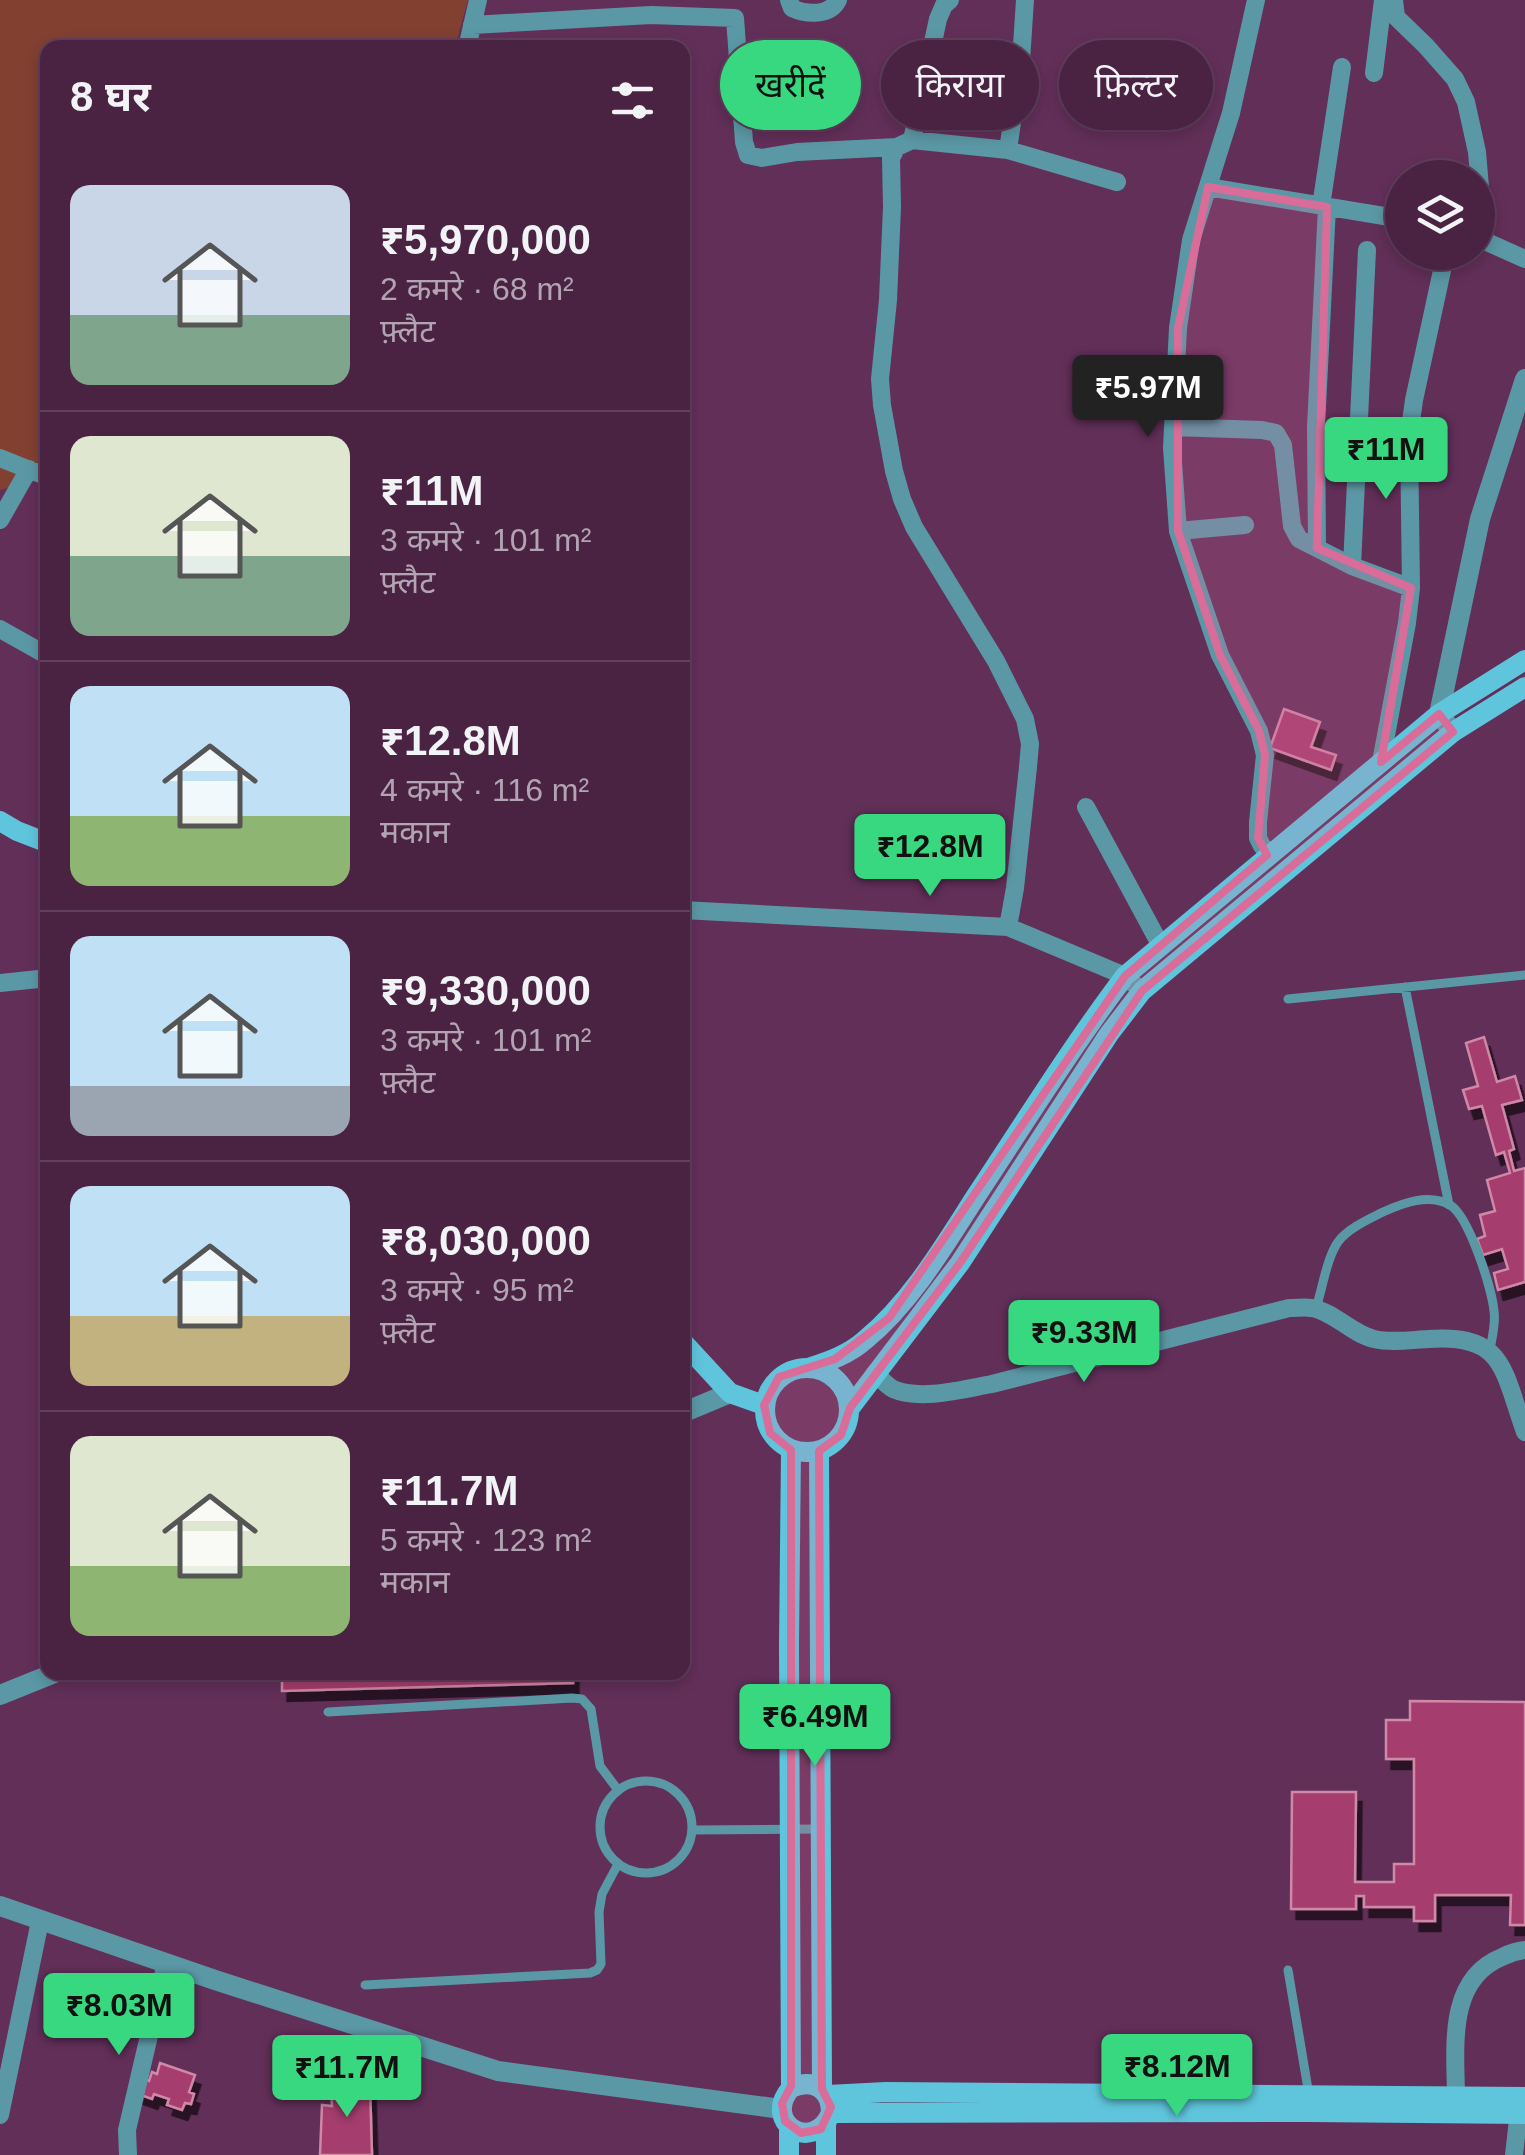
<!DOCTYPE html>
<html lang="hi">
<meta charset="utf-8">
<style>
:root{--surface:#4a2343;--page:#542f4e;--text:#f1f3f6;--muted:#b2a4b2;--line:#61405c;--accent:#37d880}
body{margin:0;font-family:Arial,"Noto Sans Devanagari",sans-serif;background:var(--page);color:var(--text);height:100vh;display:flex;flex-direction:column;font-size:38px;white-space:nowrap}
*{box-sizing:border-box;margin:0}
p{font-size:32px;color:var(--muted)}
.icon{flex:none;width:55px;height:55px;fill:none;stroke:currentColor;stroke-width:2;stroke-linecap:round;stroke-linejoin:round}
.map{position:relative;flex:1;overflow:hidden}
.drawer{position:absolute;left:40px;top:40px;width:650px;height:1640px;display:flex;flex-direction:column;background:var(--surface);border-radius:20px;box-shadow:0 5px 15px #0003,0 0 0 2px var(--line)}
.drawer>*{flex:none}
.guide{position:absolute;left:720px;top:40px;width:655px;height:90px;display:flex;gap:20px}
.tools{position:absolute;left:1385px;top:160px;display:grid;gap:20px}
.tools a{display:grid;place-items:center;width:110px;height:110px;border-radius:50%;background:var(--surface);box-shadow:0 5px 15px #0003,0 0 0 2px var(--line);font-size:50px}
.price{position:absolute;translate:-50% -85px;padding:0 22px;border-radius:10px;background:var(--accent);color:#111;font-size:32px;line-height:65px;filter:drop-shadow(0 2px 5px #0008)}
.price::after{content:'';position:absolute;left:50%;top:60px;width:30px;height:22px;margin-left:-15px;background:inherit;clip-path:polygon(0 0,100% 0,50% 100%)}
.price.current{background:#222;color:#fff}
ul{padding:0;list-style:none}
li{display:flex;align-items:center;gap:30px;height:250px;padding:0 30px}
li+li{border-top:2px solid var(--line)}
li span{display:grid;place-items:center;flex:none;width:280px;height:200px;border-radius:20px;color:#555}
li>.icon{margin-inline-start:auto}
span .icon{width:120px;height:120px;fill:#fffc;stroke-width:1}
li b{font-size:42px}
h2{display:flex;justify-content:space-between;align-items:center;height:120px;padding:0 30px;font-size:42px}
.tag{padding:0 35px;border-radius:45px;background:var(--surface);box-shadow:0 5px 15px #0003,0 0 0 2px var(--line);font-size:35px;line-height:90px}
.tag.current{background:var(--accent);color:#111}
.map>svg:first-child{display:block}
</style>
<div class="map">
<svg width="1525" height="2155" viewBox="0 0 1525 2155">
<defs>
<filter id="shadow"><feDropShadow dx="5.5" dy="10" stdDeviation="0" flood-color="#0009"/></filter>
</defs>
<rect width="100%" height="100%" fill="#622f59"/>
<path fill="#824031" d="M0,0h468l-13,47 -407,1 -1,430 -47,12z"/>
<path fill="#a53c6e" stroke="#cf88a5" stroke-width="2.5" filter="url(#shadow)" d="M1284,709l36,13 -9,25 25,8 -5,15 -61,-22z
M1484,1037l13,45 18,-6 7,24 -20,5 12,44 -5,2 5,20 11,-3v114l-27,8 -4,-17 14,-4 -6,-20 -19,6 -6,-16 8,-3 -5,-21 15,-4 -8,-31 23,-7 -6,-21 -8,3 -14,-49 -13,3 -6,-19 15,-4 -12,-43z
M282,1672h291v11l-291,8z
M1410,1701l115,1v223h-15l1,-30h-76v26h-21v-14h-50v-11h-8v13h-65l1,-117h64l-1,90h39v-18h20v-105h-28v-39h24z
M160,2063l35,12 -6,17 5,2 -3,10 -6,-1 -3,7 -15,-5 2,-6 -15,-5 -2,5 -14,-5 5,-16 6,3 3,-9 5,2z
M330,2078l40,7 2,70h-52l2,-50 10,1z"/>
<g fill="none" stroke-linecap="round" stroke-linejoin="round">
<path stroke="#5b98a5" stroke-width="9" d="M1405,987l44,218
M1288,999l237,-24
M1316,1308c6,-18 11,-51 22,-66 9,-13 31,-23 45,-30 20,-9 46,-19 67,-7 19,11 42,84 44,106 2,13 -2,26 -4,39
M328,1712l244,-14 10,1 9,10 9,57 18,24
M600 1827a46 46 0 1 1 92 0a46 46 0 1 1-92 0Z
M692,1830l127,-1
M1288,1970l21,125
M365,1985l225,-12 7,-3 4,-6 -2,-52 3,-18 16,-30"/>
<path stroke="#5b98a5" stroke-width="18" d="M789,0l3,8c15,7 38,8 46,-8
M1256,0l-25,113 -40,127 -13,88 -6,120 6,83 42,124 39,76 6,24 -7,67v16l4,8 8,7
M1394,0l2,17 30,29 29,33 11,23 11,50 3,35 -2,23
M472,25l179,-10 84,3 9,124 4,13 14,3 35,-6 100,-5
M467,48l11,-48
M1374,73l9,-73
M912,140l26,-121 6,-14 6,-5
M1008,150l13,-89 4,-61
M1208,187l194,32
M1321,206l21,-139
M1478,238l47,21
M1173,427l89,3 14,3 7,12 9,81 7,13 53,27 59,22
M0,458l48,19
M0,520l29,-51
M1178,531l67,-6
M1317,548l-1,-121 11,-220
M1352,566l15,-316
M0,629l48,27
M1381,762l26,-139 4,-35 -2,-152 5,-36 32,-148
M1086,807l75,139
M682,910l326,17 117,49 9,8
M1008,927l7,-39 13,-121 2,-23 -5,-25 -29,-58 -82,-134 -12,-28 -8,-28 -12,-66 -2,-26 8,-79 4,-93 -1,-49 6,-11 15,-7 96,10 109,32
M0,983l48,-5
M875,1373c5,5 12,13 18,16 27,12 71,0 99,-5l297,-76c8,0 16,-1 23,0 22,4 40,26 62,31 17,4 36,1 54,0 77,-6 75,32 97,93
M1456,2108c1,-52 -13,-127 46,-151 8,-4 14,-6 23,-7
M0,2115l40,-194
M128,2155l-1,-25 39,-167
M1514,2155l6,-53"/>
<path stroke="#5b98a5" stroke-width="20" d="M1453,732l-14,-18 41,-195 45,-140
M682,1413l48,-20
M0,1695l57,-23
M0,1906l215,74 283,91 283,38"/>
<path stroke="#5fc5dc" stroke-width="20" d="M0,821l17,10 31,12
M682,1341l48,52 34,12
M811,1367c19,-6 38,-13 54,-27 46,-38 79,-94 111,-144 49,-74 96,-150 149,-220l314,-262 86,-54
M765 1410a42 42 0 1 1 84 0a42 42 0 1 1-84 0Z
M850,1408l110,-145 149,-229 33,-43 311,-259 72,-45
M819,1451l3,638
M791,2088c22,-10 40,1 40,25 -18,42 -70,9 -40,-25l-2,-442 2,-196
M828,2095l58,-3 639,5
M831,2113l479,-1 215,2
M826,2124v31
M789,2126v29"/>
</g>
<path fill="#da6c9a" fill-opacity="0.2" stroke="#da6c9a" stroke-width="8" stroke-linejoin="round" d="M1208,187l119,20 -10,341 94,40 -30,174 58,-48 14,18 -311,259 -182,272 -110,145 -9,27 -22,16 3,638 9,18 -10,22 -20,4 -16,-12 -3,-18 9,-17v-636l-21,-17 -6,-28 15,-28 56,-18 54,-41 236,-342 142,-121 -9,-17 7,-83 -6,-24 -39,-76 -42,-124v-203z"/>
</svg>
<div class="tools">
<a><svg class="icon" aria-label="layers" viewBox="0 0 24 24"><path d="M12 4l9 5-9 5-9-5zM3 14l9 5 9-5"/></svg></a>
</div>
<b class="price current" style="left:1148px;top:440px">₹5.97M</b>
<b class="price" style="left:1386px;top:502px">₹11M</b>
<b class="price" style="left:930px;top:899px">₹12.8M</b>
<b class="price" style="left:1084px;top:1385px">₹9.33M</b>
<b class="price" style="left:815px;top:1769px">₹6.49M</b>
<b class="price" style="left:119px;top:2058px">₹8.03M</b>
<b class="price" style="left:1177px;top:2119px">₹8.12M</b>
<b class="price" style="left:347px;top:2120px">₹11.7M</b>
<div class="guide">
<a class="tag current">खरीदें</a>
<a class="tag">किराया</a>
<a class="tag">फ़िल्टर</a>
</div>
<section class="drawer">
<h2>8 घर<svg class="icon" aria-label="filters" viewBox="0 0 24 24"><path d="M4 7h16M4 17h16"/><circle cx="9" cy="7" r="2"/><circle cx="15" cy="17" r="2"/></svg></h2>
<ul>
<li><span style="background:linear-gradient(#c9d6e8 65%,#7fa58c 0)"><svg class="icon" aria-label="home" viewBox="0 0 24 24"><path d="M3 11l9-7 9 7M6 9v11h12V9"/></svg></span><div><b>₹5,970,000</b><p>2 कमरे · 68 m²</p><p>फ़्लैट</p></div></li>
<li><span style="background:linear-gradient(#dfe7d0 60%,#7fa58c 0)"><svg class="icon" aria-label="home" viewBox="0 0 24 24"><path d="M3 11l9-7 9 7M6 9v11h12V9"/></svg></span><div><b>₹11M</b><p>3 कमरे · 101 m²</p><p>फ़्लैट</p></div></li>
<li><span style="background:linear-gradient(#bfe0f5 65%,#8fb573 0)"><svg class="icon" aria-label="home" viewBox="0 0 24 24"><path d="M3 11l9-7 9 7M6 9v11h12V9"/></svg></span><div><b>₹12.8M</b><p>4 कमरे · 116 m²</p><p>मकान</p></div></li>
<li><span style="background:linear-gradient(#bfe0f5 75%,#9aa5b1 0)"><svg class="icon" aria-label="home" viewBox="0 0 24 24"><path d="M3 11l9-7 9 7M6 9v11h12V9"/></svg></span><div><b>₹9,330,000</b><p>3 कमरे · 101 m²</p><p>फ़्लैट</p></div></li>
<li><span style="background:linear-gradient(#bfe0f5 65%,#c2b280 0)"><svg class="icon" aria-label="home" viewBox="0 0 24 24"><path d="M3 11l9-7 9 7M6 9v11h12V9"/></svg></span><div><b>₹8,030,000</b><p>3 कमरे · 95 m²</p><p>फ़्लैट</p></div></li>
<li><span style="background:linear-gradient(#dfe7d0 65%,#8fb573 0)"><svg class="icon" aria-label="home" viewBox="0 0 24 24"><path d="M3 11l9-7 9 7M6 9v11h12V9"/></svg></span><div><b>₹11.7M</b><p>5 कमरे · 123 m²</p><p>मकान</p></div></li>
</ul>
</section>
</div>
